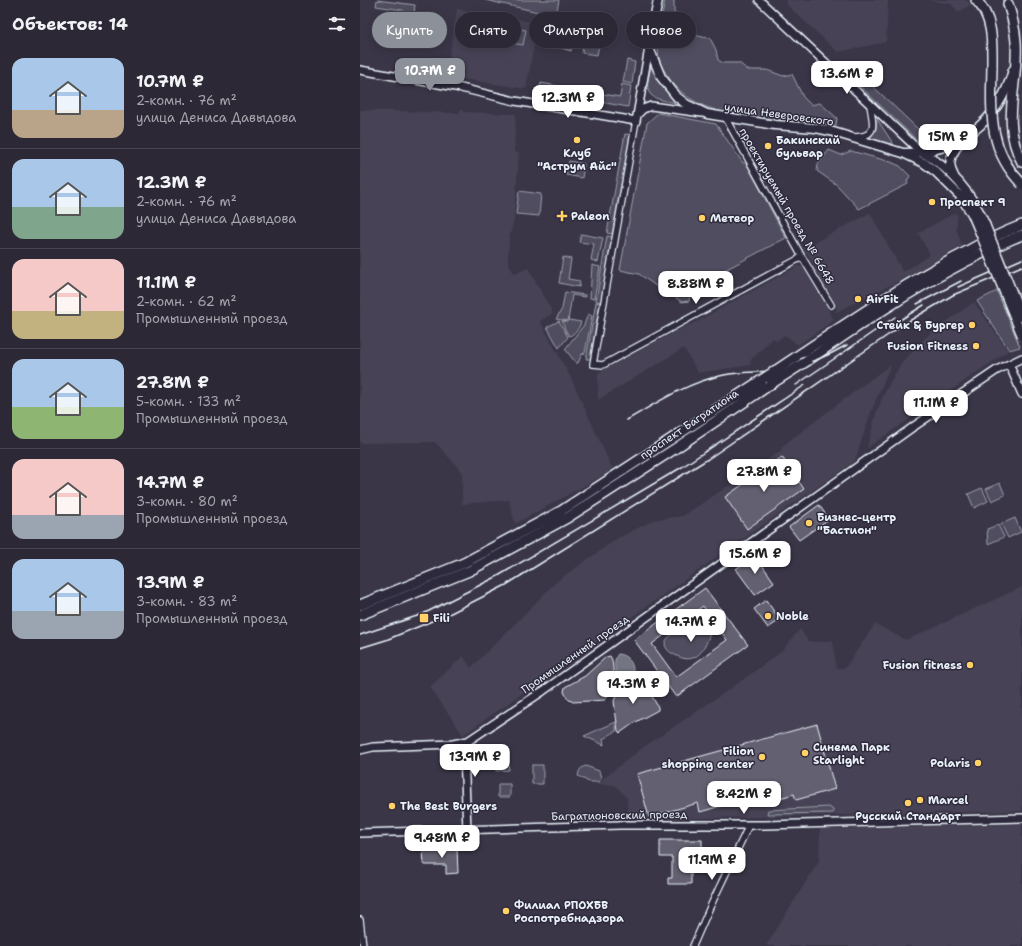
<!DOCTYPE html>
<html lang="ru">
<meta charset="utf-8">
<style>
:root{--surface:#2c2836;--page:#383442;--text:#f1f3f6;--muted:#a6a6ad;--line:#484451;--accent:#8c9099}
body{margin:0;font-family:"Shantell Sans",sans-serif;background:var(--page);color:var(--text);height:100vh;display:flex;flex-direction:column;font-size:15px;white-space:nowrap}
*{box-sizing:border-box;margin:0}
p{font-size:13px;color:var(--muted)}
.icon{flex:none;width:22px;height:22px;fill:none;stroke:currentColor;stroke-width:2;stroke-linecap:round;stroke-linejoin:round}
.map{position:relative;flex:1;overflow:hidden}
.details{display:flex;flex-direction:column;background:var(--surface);width:360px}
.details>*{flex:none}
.top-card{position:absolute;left:12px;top:12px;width:380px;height:36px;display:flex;gap:8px}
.price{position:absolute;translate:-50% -34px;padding:0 9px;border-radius:8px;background:#fff;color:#222;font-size:13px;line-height:26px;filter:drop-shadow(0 1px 2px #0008)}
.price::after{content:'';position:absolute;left:50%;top:24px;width:12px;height:9px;margin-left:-6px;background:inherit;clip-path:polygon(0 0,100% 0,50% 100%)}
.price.current{background:var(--accent);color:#fff}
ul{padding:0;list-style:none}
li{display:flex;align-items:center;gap:12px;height:100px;padding:0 12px}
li+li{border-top:1px solid var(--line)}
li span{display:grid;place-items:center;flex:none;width:112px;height:80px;border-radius:12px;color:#555}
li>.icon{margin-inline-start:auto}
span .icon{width:48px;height:48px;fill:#fffc;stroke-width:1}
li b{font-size:17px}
h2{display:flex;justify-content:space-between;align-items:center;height:48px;padding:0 12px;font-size:17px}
.chip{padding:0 14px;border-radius:18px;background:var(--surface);box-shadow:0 2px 10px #0003,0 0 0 1px var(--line);font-size:14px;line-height:36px}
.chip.current{background:var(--accent);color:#fff}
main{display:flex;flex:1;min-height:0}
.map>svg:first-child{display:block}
</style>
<main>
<section class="details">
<h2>Объектов: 14<svg class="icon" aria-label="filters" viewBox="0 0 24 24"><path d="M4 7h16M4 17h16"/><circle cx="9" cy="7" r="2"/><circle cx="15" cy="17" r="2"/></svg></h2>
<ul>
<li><span style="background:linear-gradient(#a9c7e8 65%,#b9a48a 0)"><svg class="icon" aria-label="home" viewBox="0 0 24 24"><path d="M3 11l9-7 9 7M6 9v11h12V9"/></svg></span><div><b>10.7M ₽</b><p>2-комн. · 76 m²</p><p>улица Дениса Давыдова</p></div></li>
<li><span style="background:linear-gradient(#a9c7e8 60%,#7fa58c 0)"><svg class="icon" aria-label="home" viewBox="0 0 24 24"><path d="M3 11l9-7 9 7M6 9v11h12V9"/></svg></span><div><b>12.3M ₽</b><p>2-комн. · 76 m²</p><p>улица Дениса Давыдова</p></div></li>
<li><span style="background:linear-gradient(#f6c9c9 65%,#c2b280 0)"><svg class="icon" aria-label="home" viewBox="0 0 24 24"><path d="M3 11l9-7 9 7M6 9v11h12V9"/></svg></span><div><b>11.1M ₽</b><p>2-комн. · 62 m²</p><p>Промышленный проезд</p></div></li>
<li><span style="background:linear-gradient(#a9c7e8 60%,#8fb573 0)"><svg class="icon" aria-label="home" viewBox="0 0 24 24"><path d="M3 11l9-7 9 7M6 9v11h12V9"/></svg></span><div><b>27.8M ₽</b><p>5-комн. · 133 m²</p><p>Промышленный проезд</p></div></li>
<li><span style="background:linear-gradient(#f6c9c9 70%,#9aa5b1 0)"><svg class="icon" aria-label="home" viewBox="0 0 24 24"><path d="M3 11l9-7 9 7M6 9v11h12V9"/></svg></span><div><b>14.7M ₽</b><p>3-комн. · 80 m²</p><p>Промышленный проезд</p></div></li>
<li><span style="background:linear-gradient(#a9c7e8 65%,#9aa5b1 0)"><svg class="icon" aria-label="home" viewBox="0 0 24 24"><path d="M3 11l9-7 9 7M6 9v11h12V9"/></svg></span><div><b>13.9M ₽</b><p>3-комн. · 83 m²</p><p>Промышленный проезд</p></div></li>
</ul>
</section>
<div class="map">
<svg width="662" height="946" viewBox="0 0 662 946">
<rect width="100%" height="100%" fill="#3a3648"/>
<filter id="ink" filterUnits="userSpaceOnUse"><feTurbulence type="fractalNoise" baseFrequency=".025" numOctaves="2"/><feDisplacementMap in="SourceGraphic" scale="8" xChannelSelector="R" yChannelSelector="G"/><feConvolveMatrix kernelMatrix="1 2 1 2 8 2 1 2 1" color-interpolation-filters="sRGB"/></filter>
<g filter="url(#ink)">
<path fill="#464354" d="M426,0h102l-2,42 -48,10 -51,-47z
M568,0h37l6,4 -12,8 -8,-8z
M97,9l81,14 -12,66 -80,-13z
M0,110l99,3 1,-3h3v2l53,2 -2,38 5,1 -5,67 -5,19 -1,23 6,12 14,-6 25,45 -13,8 32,59 41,90 -98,54 -6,-24 -47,4v-32l-27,-30 -75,1z
M510,213l33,59 27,-17 -12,-22 37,-20 3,3 -2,12 6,18 -57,32 -69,34 -1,-1 2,-2 -22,-37 2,-2 -13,-22z
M438,266l5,1 4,4 27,49 -36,25 -13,-10 -8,6 -4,-3 -23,23 1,4 -53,8 -14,-25 -86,52v-27l76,-41 24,-11z
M614,302l34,49 -141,97 9,-35 10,-23 15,-26 27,-29z
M531,364l-20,48 -16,49 -392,274 -33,-48 33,-31 8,12 86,-87 61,-43 36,-18 29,-4 99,-66 -1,-3z
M662,587v224l-351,8 -43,-1 -1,-20 -12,-13 -19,-1 49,-38 82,-55 54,-39 19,-23 8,12 11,1 14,-2 3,28h9l30,-44 31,16z
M662,824v122h-256l53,-85 1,-32z"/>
<path fill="#504e5f" stroke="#9ca0ac" d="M17,0l38,5 -3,25 -12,-2 3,-18 -27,-4z
M125,0h74l-3,16z
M305,0h9v12c6,6 9,10 8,18l5,4c8,0 15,4 23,4l6,12 2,10 5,3h16l9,7h19l16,6 9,-2 11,23 8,8 9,-2 17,15 -1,7c-51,-11 -128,3 -164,-43 -5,-7 -11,-15 -13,-24 -3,-18 3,-40 6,-58z
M142,26l24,4 -3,15 -24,-4z
M205,29l10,2 -4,20 -10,-3z
M224,37l16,3 -3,15 -15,-2z
M267,60l8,2 -3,22 -9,-2z
M292,65l8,17 21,22c-30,-6 -40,-5 -29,-39z
M487,73l15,3 57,54 3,10 -1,2h-2l-72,-68z
M181,83l79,14 2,-13 9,2 -3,21 -89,-16z
M298,113l58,11 27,39h3l40,75 -65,34 -30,20 -2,9 -7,1 -9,-6 1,-6 -14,-1 -21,-15 -19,-4 27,-147z
M517,119l17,26 -24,-7 6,-8z
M265,134l5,1 -18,99 -5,-1z
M469,150l12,5 10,-4 40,11 9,4 10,10 -3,5 1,3 -49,25 -22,-24 -20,-14 1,-7z
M209,161l15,3 -2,14 -16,-3z
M159,191l22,3 -2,22 -23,-2z
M221,234l22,4 -5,24 -7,-2 3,-16 -15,-2z
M247,236l5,1 -11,65 -5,-1z
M203,257l8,2 -3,20 12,2 -1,6 -20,-4z
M232,265l8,2 -6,32 -4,-1z
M637,291l23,56 -11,3 -32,-49z
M205,292l20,3v2l-13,-2 -4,26 -12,-2 6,-10z
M236,302l4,1 -10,56h-4z
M228,314l4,2 -7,37 -3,1 -4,9h-2l-11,-14 19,-24z
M209,320l12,2c-1,5 -7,13 -12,14l-4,-7 -3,-8 6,1z
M199,321l9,16 -9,11 -12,-21z
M640,483l5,12 -13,6 -6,-12z
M622,488l6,13 -14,7 -6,-14z
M655,518l6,14 -13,6 -7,-14z
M638,525l6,12 -16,7 -1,-15z
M337,622h5l5,1 4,7c-5,18 -14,36 -34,26 -6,-3 -10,-5 -12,-11 1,-13 22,-18 32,-23z
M256,722v9l-13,8 1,6 -20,-9z
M147,755l2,15 -13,1 -2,-11z
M172,765h11v19h-11z
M226,766l13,5 2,7 -3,4h-9l-11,-6c1,-6 3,-9 8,-10z
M138,784h12v13h-12z
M469,807l4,3v3l-66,1 1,-4z"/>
<path fill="#737482" stroke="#a2a6b1" d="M258,654c9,1 16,9 15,18l-6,4h-8c-5,-5 -6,-17 -1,-22z"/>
<path fill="#636171" stroke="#e8f1f8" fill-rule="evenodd" d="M422,457l22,32 -57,40 -22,-32z
M459,505l10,14 -30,21 -10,-13z
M395,555l19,27 -19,13 -19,-26z
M345,588l43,57 -72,52 -42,-57zM343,606l24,34 -51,37 -24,-33z
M406,600l14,20 -12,8 -14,-19z
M250,656l2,4 2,16 -5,17 -4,7 -32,2 -5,-3 -4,-7 1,-5 20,-11 21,-19z
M280,682l5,2 13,23v3l-24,13 -14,10 -2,-2 -4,-30 3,-8 4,-6z
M457,724l18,65 -39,11 -2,-6 -36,10 -3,-8 -55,16 -2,-9 -49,14 -12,-43z
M300,840h42v16h-11v28h-23v-6h4v-21h-12z
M97,849l1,24 -12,1v-9h-22l-1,-15z"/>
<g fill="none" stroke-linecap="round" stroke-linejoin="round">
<g stroke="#e8f1f8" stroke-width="8">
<path id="minor" d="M365,117l77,140 29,48
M276,121l-43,243 10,1 199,-108
M495,137c26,-1 16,-18 15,-33
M0,920l3,26
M333,946l17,-39 39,-82"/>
</g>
<g stroke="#e8f1f8" stroke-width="10">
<path id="tertiary" d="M399,0l164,154
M0,70l101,18 54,13 121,20 13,-73
M278,114l5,-5 8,-3 51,7
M649,364l13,30
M93,744l6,2 5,6 3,78
M0,750l13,-3 80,-3 15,-3 75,-50 370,-264 84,-57 25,-12
M0,833l260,-8h145l257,-7"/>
</g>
<g stroke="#e8f1f8" stroke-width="11">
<path id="secondary" d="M298,0l-9,48 12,29 16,20 9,7 21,10 68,11 41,3 14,3 73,22 21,10 12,9 24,24 12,18 6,14
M561,152c28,14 52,43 64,72
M545,153c54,0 94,-32 108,-83
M594,176c-9,-15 0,-25 9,-38"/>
</g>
<g stroke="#e8f1f8" stroke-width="12">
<path id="primary" d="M616,0c18,18 16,44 16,67
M648,4c4,12 7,25 8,38 3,43 -16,80 6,120
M436,357c54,-36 108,-73 166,-103 19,-11 39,-21 60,-29
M447,361c52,-36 104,-71 160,-100 18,-9 36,-19 55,-26
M0,605l104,-42 97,-52 202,-132
M0,615l109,-44 98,-53 109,-70 95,-64"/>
</g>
<use href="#minor" stroke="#2f2a3d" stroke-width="5.5"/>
<use href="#tertiary" stroke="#2f2a3d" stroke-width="7"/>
<use href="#secondary" stroke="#2f2a3d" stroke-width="8"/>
<use href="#primary" stroke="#2f2a3d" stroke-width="9"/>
<path stroke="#e8f1f8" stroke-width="1.5" d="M598,287l64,-28
M557,304l44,-23
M532,325l32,-20
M436,385l99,-68
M267,420c31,-18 61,-38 97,-45 20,-4 41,-2 61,-6 22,-4 43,-13 62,-24
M0,635l63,-21 75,-38 184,-109 123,-82
M0,648l26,-8 63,-26 57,-29 202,-126 196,-135 49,-29 69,-29"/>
<g stroke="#e8f1f8" stroke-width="11" stroke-linecap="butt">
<path id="secondary-bridge" d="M625,224l37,93
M618,228l44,108"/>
</g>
<g stroke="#e8f1f8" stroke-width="12" stroke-linecap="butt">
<path id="primary-bridge" d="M632,67c-1,45 -4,83 30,117
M403,379l33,-22
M411,384l36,-23"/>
</g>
<use href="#secondary-bridge" stroke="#2f2a3d" stroke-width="8"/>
<use href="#primary-bridge" stroke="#2f2a3d" stroke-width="9"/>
</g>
</g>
<g fill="#ffd166" stroke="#2f2a3d" stroke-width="1.5">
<circle cx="217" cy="140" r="4"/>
<circle cx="408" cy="146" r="4"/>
<circle cx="572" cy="202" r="4"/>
<path d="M200 210h4v4h4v4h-4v4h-4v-4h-4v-4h4z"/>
<circle cx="342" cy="218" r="4"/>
<circle cx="498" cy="299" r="4"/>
<circle cx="612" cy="325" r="4"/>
<circle cx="616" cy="346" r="4"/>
<circle cx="449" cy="523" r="4"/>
<circle cx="408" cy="616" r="4"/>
<rect x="59" y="613" width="10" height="10" rx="2"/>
<circle cx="610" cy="665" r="4"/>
<circle cx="445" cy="753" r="4"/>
<circle cx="402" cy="757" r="4"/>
<circle cx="618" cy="763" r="4"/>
<circle cx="560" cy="800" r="4"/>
<circle cx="548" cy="803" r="4"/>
<circle cx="32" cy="806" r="4"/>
<circle cx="146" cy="911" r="4"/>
</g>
<g text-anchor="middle" stroke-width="3" stroke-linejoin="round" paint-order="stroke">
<g font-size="11" fill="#e8f1f8" stroke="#2f2a3d">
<text transform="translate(419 114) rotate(8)" y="4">улица Неверовского</text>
<text transform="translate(427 206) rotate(60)" y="4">проектируемый проезд № 6648</text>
<text transform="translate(329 424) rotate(-34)" y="4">проспект Багратиона</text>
<text transform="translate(215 654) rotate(-35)" y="4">Промышленный проезд</text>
<text transform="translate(259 815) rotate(-1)" y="4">Багратионовский проезд</text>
</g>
<g font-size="11" font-weight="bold" fill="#e8f1f8" stroke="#2f2a3d" text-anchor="start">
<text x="416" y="144">Бакинский<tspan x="416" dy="13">бульвар</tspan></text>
<text x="217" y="157" text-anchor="middle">Клуб<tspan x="217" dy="13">"Аструм Айс"</tspan></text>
<text x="580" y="206">Проспект 9</text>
<text x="211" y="220">Paleon</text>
<text x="350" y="222">Метеор</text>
<text x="506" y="303">AirFit</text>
<text x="604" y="329" text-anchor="end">Стейк &amp; Бургер</text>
<text x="608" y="350" text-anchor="end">Fusion Fitness</text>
<text x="457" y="521">Бизнес-центр<tspan x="457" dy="13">"Бастион"</tspan></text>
<text x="416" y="620">Noble</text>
<text x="73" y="622">Fili</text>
<text x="602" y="669" text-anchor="end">Fusion fitness</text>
<text x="453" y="751">Синема Парк<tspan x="453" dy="13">Starlight</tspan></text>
<text x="394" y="755" text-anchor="end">Filion<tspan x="394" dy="13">shopping center</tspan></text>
<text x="610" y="767" text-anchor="end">Polaris</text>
<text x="568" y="804">Marcel</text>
<text x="40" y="810">The Best Burgers</text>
<text x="548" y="820" text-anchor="middle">Русский Стандарт</text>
<text x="154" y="909">Филиал РПОХБВ<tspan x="154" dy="13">Роспотребнадзора</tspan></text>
</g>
</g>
</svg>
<b class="price current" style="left:70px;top:92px">10.7M ₽</b>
<b class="price" style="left:487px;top:95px">13.6M ₽</b>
<b class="price" style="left:208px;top:119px">12.3M ₽</b>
<b class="price" style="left:588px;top:158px">15M ₽</b>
<b class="price" style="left:336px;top:305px">8.88M ₽</b>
<b class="price" style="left:576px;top:424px">11.1M ₽</b>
<b class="price" style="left:404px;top:493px">27.8M ₽</b>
<b class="price" style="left:395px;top:575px">15.6M ₽</b>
<b class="price" style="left:331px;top:643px">14.7M ₽</b>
<b class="price" style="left:273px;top:705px">14.3M ₽</b>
<b class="price" style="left:115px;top:778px">13.9M ₽</b>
<b class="price" style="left:384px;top:815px">8.42M ₽</b>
<b class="price" style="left:82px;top:859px">9.48M ₽</b>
<b class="price" style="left:352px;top:881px">11.9M ₽</b>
<div class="top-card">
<a class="chip current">Купить</a>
<a class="chip">Снять</a>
<a class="chip">Фильтры</a>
<a class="chip">Новое</a>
</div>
</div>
</main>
